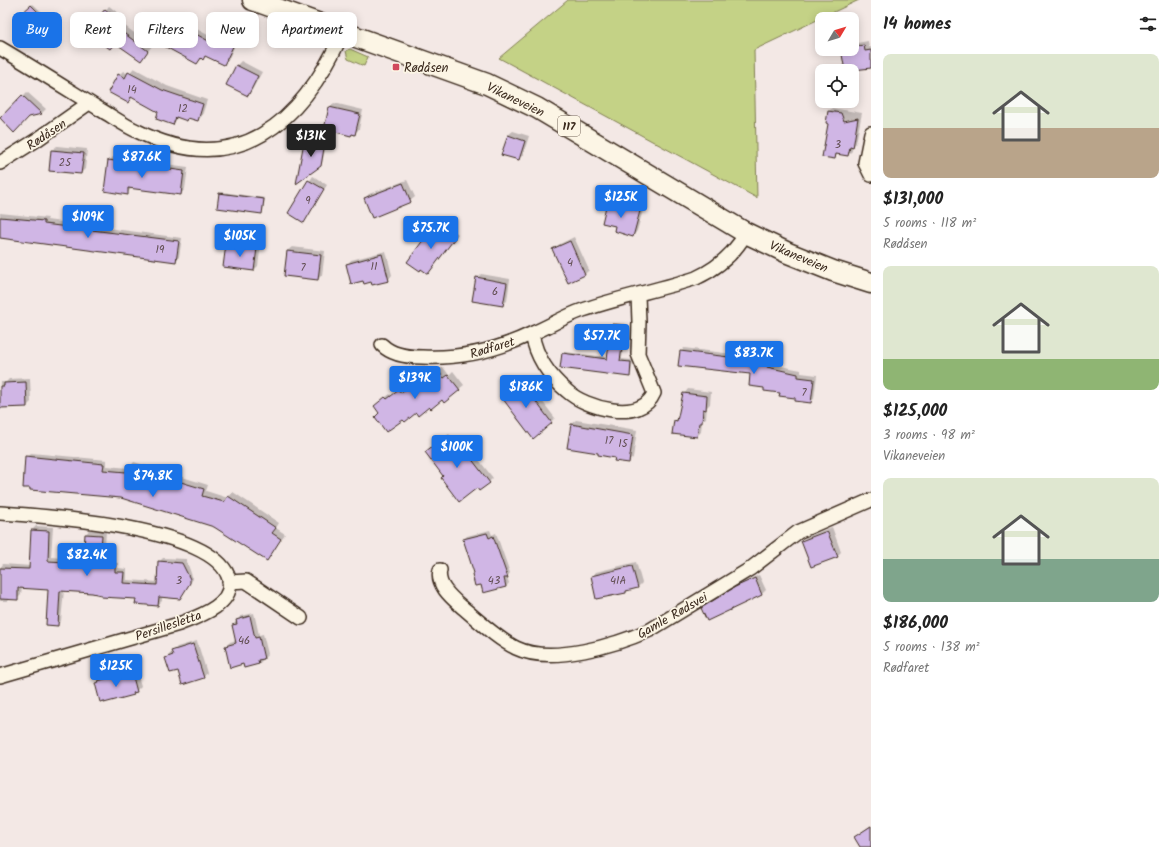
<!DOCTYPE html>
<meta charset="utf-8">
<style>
:root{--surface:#fff;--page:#f2f2f2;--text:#222;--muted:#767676;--accent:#1a73e8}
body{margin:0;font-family:Kalam,sans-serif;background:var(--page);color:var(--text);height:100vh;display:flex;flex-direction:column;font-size:15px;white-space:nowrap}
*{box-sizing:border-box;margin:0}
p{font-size:13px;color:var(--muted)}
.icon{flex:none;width:22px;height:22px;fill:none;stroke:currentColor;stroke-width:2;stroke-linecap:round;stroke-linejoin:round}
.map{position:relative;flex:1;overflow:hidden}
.details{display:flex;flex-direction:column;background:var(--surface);width:300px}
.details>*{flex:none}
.hud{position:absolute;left:12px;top:12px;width:380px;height:36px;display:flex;gap:8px}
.needle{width:26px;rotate:52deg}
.fabs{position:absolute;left:815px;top:12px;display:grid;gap:8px}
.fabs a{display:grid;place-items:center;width:44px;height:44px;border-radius:8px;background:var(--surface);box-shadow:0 2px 10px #0003;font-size:20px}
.price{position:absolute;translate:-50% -34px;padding:0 9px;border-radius:4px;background:var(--accent);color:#fff;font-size:13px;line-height:26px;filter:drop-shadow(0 1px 2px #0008)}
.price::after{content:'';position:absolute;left:50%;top:24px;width:12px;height:9px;margin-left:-6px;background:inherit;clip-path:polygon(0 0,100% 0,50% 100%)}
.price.active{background:#222;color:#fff}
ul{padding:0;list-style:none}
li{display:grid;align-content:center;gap:8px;height:212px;padding:0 12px}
li span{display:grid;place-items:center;height:124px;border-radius:8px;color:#555}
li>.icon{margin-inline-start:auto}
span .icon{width:72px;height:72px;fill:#fffc;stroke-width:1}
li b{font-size:17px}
h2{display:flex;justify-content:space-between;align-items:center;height:48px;padding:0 12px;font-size:17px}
.chip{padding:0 14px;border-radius:8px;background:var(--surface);box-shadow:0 2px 10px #0003;font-size:14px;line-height:36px}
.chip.active{background:var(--accent);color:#fff}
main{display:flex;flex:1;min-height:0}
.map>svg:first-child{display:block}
</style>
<main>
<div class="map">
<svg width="871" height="847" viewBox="0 0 871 847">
<rect width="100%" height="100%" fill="#f3e8e5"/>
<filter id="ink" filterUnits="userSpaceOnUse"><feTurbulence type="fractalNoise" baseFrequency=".025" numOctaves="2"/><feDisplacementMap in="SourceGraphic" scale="8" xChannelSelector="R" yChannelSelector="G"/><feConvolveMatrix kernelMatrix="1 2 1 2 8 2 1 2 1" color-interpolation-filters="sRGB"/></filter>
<g filter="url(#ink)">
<path fill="#c4d286" stroke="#807e52" d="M568,0h291l-105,50 3,148 -258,-140z
M350,49l18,8 -4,9 -16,-7 -2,-8z"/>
<path fill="#0003" d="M33,4l15,14 -13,13 -12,-16z
M109,6l9,7 -4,5 38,28 -11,14 -26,-18 -9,-32z
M178,19l39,21 9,-15 15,7 -13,28 -4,4 -18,-9 -9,8 -22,-40z
M868,41l1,6h2v20l-25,4 -4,-22h10v-5z
M241,61l21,11 -10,18 -4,5 -12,-29z
M134,68l33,18 40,14 -5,16 -5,4 -8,-3 -2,3 -9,-3 -5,7 -13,-13 -27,-14 -5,5 -9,-27 4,-4 5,3z
M27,92l19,17 -4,4 -13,4 -28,1z
M334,103l29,7 -4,19 -5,5 -3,1 -26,-7 5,-21z
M832,108l30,5 -6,30 -4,4v4l-4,4 -10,-2 -4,5 -6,-46z
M513,131l16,5 -6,19 -5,4 -10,-24z
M312,137l15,3 -5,23 -2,3 -15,-23 4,-2z
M57,146l30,3 -2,20 -4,4 -31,-3 2,-20z
M113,157l75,10 -3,22 -4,5 -49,-7 -5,7 -18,-33z
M313,176l14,9 -24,37 -14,-9z
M407,180l8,17 -5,4 -45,-3 4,-4z
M222,192l43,6 -2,13 -2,2 -41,-19z
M612,199l32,8 -7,24 -4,5 -25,-33z
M0,213l48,5 -1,2 135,18 -3,19 -3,4 -176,-24z
M440,220l18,14 -26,35 -24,-8z
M574,237l15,33 -4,4 -32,-25 5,-4z
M231,240l30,4 -3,22 -4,4 -27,-26z
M292,247l33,4 -3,24 -4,4 -31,-28z
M386,251l6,24 -4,5h-16l-25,-15 4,-5z
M481,274l29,5 -3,22 -5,4 -25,-27z
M615,323l11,1 -4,35 11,1 -2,14 -2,2 -66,-22 1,-2 45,5 4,-32z
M684,348l56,7v2l31,4 -1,3 31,6v3l16,2 -3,24 -4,3 -45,-15 -14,-13 -70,-22z
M443,367l6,8 4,-4 11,14 -20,16 -2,-2 -39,19 -23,-5 -1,-11 11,-8 2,2 11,-9 2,2 12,-9 1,3z
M523,376l32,42 -22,20 -17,-20 2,-2 -13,-25z
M30,378l1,24 -4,4 -27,1 1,-25h5l3,-3z
M688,389l23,3 -1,12 -3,3 -1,11 -4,3 -1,11 -4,4 -22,-15 4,-4 5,-23z
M576,420l61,10 -4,28 -5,4 -29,-10 -31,-5 3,-23z
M449,434l4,5 1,-2 3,3 4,-3 32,41 -4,4 -12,5 -47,-39z
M31,453l76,7v6l22,2 5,-6 74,23 -2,6 22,7 5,-6 46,31 -3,5 9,6 -18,26 -53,-34 -188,-69z
M36,526l17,1 -2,30 33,3 2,-26 3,-4 17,1 -2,31 14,1v5l9,1v11l31,2 1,-20 4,-4 23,1 7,20 -10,14 -21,4v4l-4,4 -21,-7 -73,-8 -3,31 -4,4 -8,-35 -27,-3 -1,8 -4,4 -6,-1 -3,3h-8v-33l3,-4 28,2 1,-36z
M832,527l9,25 -4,4 -35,-15 5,-4z
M490,530l2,5 4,-2 14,40 -3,4 2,6 -3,4 -24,-4 -7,-11 -11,-33 3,-3z
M636,562l6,21 -5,5 -12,4 -33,-16 4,-4z
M759,575l7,15 -4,4 -60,15 39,-26z
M254,613l5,22 4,-1 5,20 -9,10 -15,3 -1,-4 -17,-17 4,-4 6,-2 -3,-15 4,-5 4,-4z
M197,641l10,32 -4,5 -25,-8 -12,-12 11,-11z
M136,669l5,17 -8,8 -28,8 -9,-18 4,-5 23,-8z
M871,825v22h-12l2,-1 -6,-9z"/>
<path fill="#d0b6e5" stroke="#3b2a1e" d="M31,5l16,16 -12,11 -12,-11 2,-2 -4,-5z
M105,9l10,8 -5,6 38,28 -7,10 -26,-18 -5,6 -10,-7 -1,2 -13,-10z
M174,22l40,22 8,-16 16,8 -14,29 -19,-9 -2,4 -2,-2 -4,6 -35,-19z
M864,45l1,6 6,-1v18l-26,3 -4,-22h11v-2z
M236,65l22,11 -10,20 -22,-11z
M128,72l34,18 41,14 -5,17 -10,-3 -1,3 -11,-4 -3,8 -17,-6 2,-7 -27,-15 -3,6 -20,-11 10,-18 7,4z
M22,95l20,19 -13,3 -15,16 -14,-15z
M329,107l31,7 -5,21 -3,-1 -1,2 -27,-7z
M828,111l13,2 3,8 14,-3 -5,30 -3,-1 -2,9 -12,-2 -1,5 -13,-2 6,-33 -2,-1z
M508,135l17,6 -6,19 -18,-5z
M309,139l16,3 -4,24 -25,18 8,-42 4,1z
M51,150l33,3 -3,21 -32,-3z
M108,160l76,11 -3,24 -53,-7v7l-24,-4z
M308,180l16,9 -20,34 -16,-10z
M403,183l8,19 -39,16 -8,-20z
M219,193l45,6 -2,15 -45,-6z
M607,202l33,9 -7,26 -19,-6 1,-5 -13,-3z
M0,217l44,4v3l135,17 -3,21 -176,-24z
M435,224l20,14 -27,36 -7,-5 -1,2 -13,-9z
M570,241l15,34 -17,8 -16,-34z
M226,244l31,4 -3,23 -31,-4z
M287,251l34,4 -3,25 -34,-4z
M382,254l7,27 -17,4 -1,-3 -7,2 -1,-3 -12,3 -5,-20z
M476,277l31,6 -4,23 -31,-5z
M612,324l13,2 -5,35 11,1 -1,15 -70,-9 2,-15 45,6z
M680,351l57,7v2l31,4 -1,3 31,7v3l16,2 -3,24 -16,-2v-3l-16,-2 1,-3 -16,-2v-3l-15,-2 1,-12 -72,-8z
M438,371l6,7 4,-3 12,15 -16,13 -2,-3 -11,9 -2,-2 -11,9 -2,-3 -11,9 -2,-2 -17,12 -11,-15 4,-4 -5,-7 11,-9 2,2 12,-9 2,3 11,-9 2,2z
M519,379l33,44 -19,16 -33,-44z
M26,382l1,25 -27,1v-22h4v-3z
M683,393l24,3 -1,14 -3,-1 -1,14h-3l-2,14 -25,-3 2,-14 3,1z
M571,424l62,11 -4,28 -15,-2 1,-3 -17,-3v-2l-31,-5z
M444,437l4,5 2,-1 2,3 5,-4 33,43 -11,8 -2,-3 -18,14 -18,-24 2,-2 -18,-24z
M25,456l79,8 -1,6 23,2 2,-6 76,23 -2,7 22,6 4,-6 48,32 -4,5 9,6 -14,22 -53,-34 -93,-29 -91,-8v-2h-7z
M31,530l18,1 -1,30 35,2 2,-29 17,1 -2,30 15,1v6h9l-1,11 34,2 1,-24 24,2 8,16v4l-10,16 -21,-2 -1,9 -23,-2 1,-5 -35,-2v-2l-9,-2 -32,-2 -2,35 -12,-1 2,-35 -30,-2v12l-18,-1v-31l29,1z
M827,531l11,26 -27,10 -10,-26z
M487,533l2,5 4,-2 15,42h-4l2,9 -23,6 -2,-8 -6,1 -3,-12 2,-1 -11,-34z
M632,566l6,22 -12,3v2l-30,6 -5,-23z
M755,578l7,17 -55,26 -6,-13 34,-21z
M250,616l5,22 4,-1 5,22 -6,1 1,4 -15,4 -1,-4 -13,4 -5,-22 11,-3 -4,-18 5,-1 -1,-4z
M193,644l11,34 -22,7 -4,-14 -8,2 -5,-15 8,-3 -2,-4z
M128,672v2l4,-1 5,19 -4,1 1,2 -30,8v-2l-4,1 -5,-19 4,-1 -1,-1z
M871,826v21h-11l-6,-10z"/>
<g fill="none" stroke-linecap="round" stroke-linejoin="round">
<g stroke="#3b2a1e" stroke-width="16">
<path id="minor" d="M0,48c34,20 67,41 101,62 12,7 23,15 36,21 100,50 165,-8 206,-99
M871,133l-6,30 6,12
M0,163l38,-24 51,-36
M532,334c4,22 17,42 35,57 18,17 74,33 87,2l-16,-39 1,-32 -1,-27
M382,345c10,10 26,12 40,12 39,2 76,-7 111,-24 17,-7 32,-17 50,-23 37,-13 76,-20 113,-32 22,-10 38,-24 50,-45
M0,513c46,3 216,14 229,66 6,26 -32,38 -50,45l-179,52
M440,570c-4,15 12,28 22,37 17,14 34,31 54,41 35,17 100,-3 134,-18l100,-61 48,-37 73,-32
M229,582l17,-1 55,37"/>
</g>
<g stroke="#3b2a1e" stroke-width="23">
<path id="primary" d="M253,0l234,84 50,24 209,125 42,20 45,18 38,12"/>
</g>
<use href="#minor" stroke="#fcf5e5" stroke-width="13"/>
<use href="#primary" stroke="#fcf5e5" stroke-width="20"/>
</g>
</g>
<rect fill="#d1495b" stroke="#fcf5e5" stroke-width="1.5" x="392" y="63" width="8" height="8" rx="2"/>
<g text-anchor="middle" stroke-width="3.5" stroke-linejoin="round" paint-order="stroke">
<g font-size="11" fill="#604d50">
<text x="132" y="93">14</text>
<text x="183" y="112">12</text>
<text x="838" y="148">3</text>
<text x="65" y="166">25</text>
<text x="308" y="204">9</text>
<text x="160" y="253">19</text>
<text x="570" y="266">4</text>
<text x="374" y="270">11</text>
<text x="303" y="271">7</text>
<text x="495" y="295">6</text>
<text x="804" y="396">7</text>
<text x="609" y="444">17</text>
<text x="623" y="447">15</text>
<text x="179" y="584">3</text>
<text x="494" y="584">43</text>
<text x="618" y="584">41A</text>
<text x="244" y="644">46</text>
</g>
<rect fill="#fcf5e5" stroke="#75675a" stroke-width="1" x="558" y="116" width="22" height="20" rx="3"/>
<g font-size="12" font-weight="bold" fill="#3b2a1e">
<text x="569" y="130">117</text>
</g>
<g font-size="13" fill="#3b2a1e" stroke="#fcf5e5" text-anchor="start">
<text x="404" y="72">Rødåsen</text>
</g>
<g font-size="13" fill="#3b2a1e" stroke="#fcf5e5">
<text transform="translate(516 99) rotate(26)" y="5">Vikaneveien</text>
<text transform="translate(46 134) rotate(-34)" y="5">Rødåsen</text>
<text transform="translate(799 256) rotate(23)" y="5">Vikaneveien</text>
<text transform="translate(492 347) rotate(-17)" y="5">Rødfaret</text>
<text transform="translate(672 615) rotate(-30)" y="5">Gamle Rødsvei</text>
<text transform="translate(168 625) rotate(-19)" y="5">Persillesletta</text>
</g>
</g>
</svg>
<div class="fabs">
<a><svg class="needle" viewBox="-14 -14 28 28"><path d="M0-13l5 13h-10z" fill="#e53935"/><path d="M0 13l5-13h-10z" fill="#767676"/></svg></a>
<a><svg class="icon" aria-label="locate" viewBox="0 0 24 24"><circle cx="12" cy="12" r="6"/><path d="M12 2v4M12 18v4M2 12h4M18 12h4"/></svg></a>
</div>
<b class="price active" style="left:311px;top:158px">$131K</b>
<b class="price" style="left:142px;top:179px">$87.6K</b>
<b class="price" style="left:621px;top:219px">$125K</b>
<b class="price" style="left:88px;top:239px">$109K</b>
<b class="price" style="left:431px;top:250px">$75.7K</b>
<b class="price" style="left:240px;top:258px">$105K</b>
<b class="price" style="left:602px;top:358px">$57.7K</b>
<b class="price" style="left:754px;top:375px">$83.7K</b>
<b class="price" style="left:415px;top:400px">$139K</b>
<b class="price" style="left:526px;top:409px">$186K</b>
<b class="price" style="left:457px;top:469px">$100K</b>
<b class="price" style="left:153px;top:498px">$74.8K</b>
<b class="price" style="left:87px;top:577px">$82.4K</b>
<b class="price" style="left:116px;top:688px">$125K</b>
<div class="hud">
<a class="chip active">Buy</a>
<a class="chip">Rent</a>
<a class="chip">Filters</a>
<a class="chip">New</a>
<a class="chip">Apartment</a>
</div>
</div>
<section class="details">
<h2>14 homes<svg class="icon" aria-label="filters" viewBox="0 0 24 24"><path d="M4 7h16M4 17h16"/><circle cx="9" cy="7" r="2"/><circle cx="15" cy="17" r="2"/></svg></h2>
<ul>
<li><span style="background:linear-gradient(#dfe7d0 60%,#b9a48a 0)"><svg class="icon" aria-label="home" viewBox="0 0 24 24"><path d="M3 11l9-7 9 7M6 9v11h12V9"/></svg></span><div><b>$131,000</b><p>5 rooms · 118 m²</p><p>Rødåsen</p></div></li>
<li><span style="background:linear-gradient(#dfe7d0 75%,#8fb573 0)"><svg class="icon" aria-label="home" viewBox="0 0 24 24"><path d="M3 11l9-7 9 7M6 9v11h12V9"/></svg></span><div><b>$125,000</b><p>3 rooms · 98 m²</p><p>Vikaneveien</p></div></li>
<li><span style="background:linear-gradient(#dfe7d0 65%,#7fa58c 0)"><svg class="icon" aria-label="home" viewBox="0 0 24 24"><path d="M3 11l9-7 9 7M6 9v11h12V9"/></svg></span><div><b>$186,000</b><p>5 rooms · 138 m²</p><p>Rødfaret</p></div></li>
</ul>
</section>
</main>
